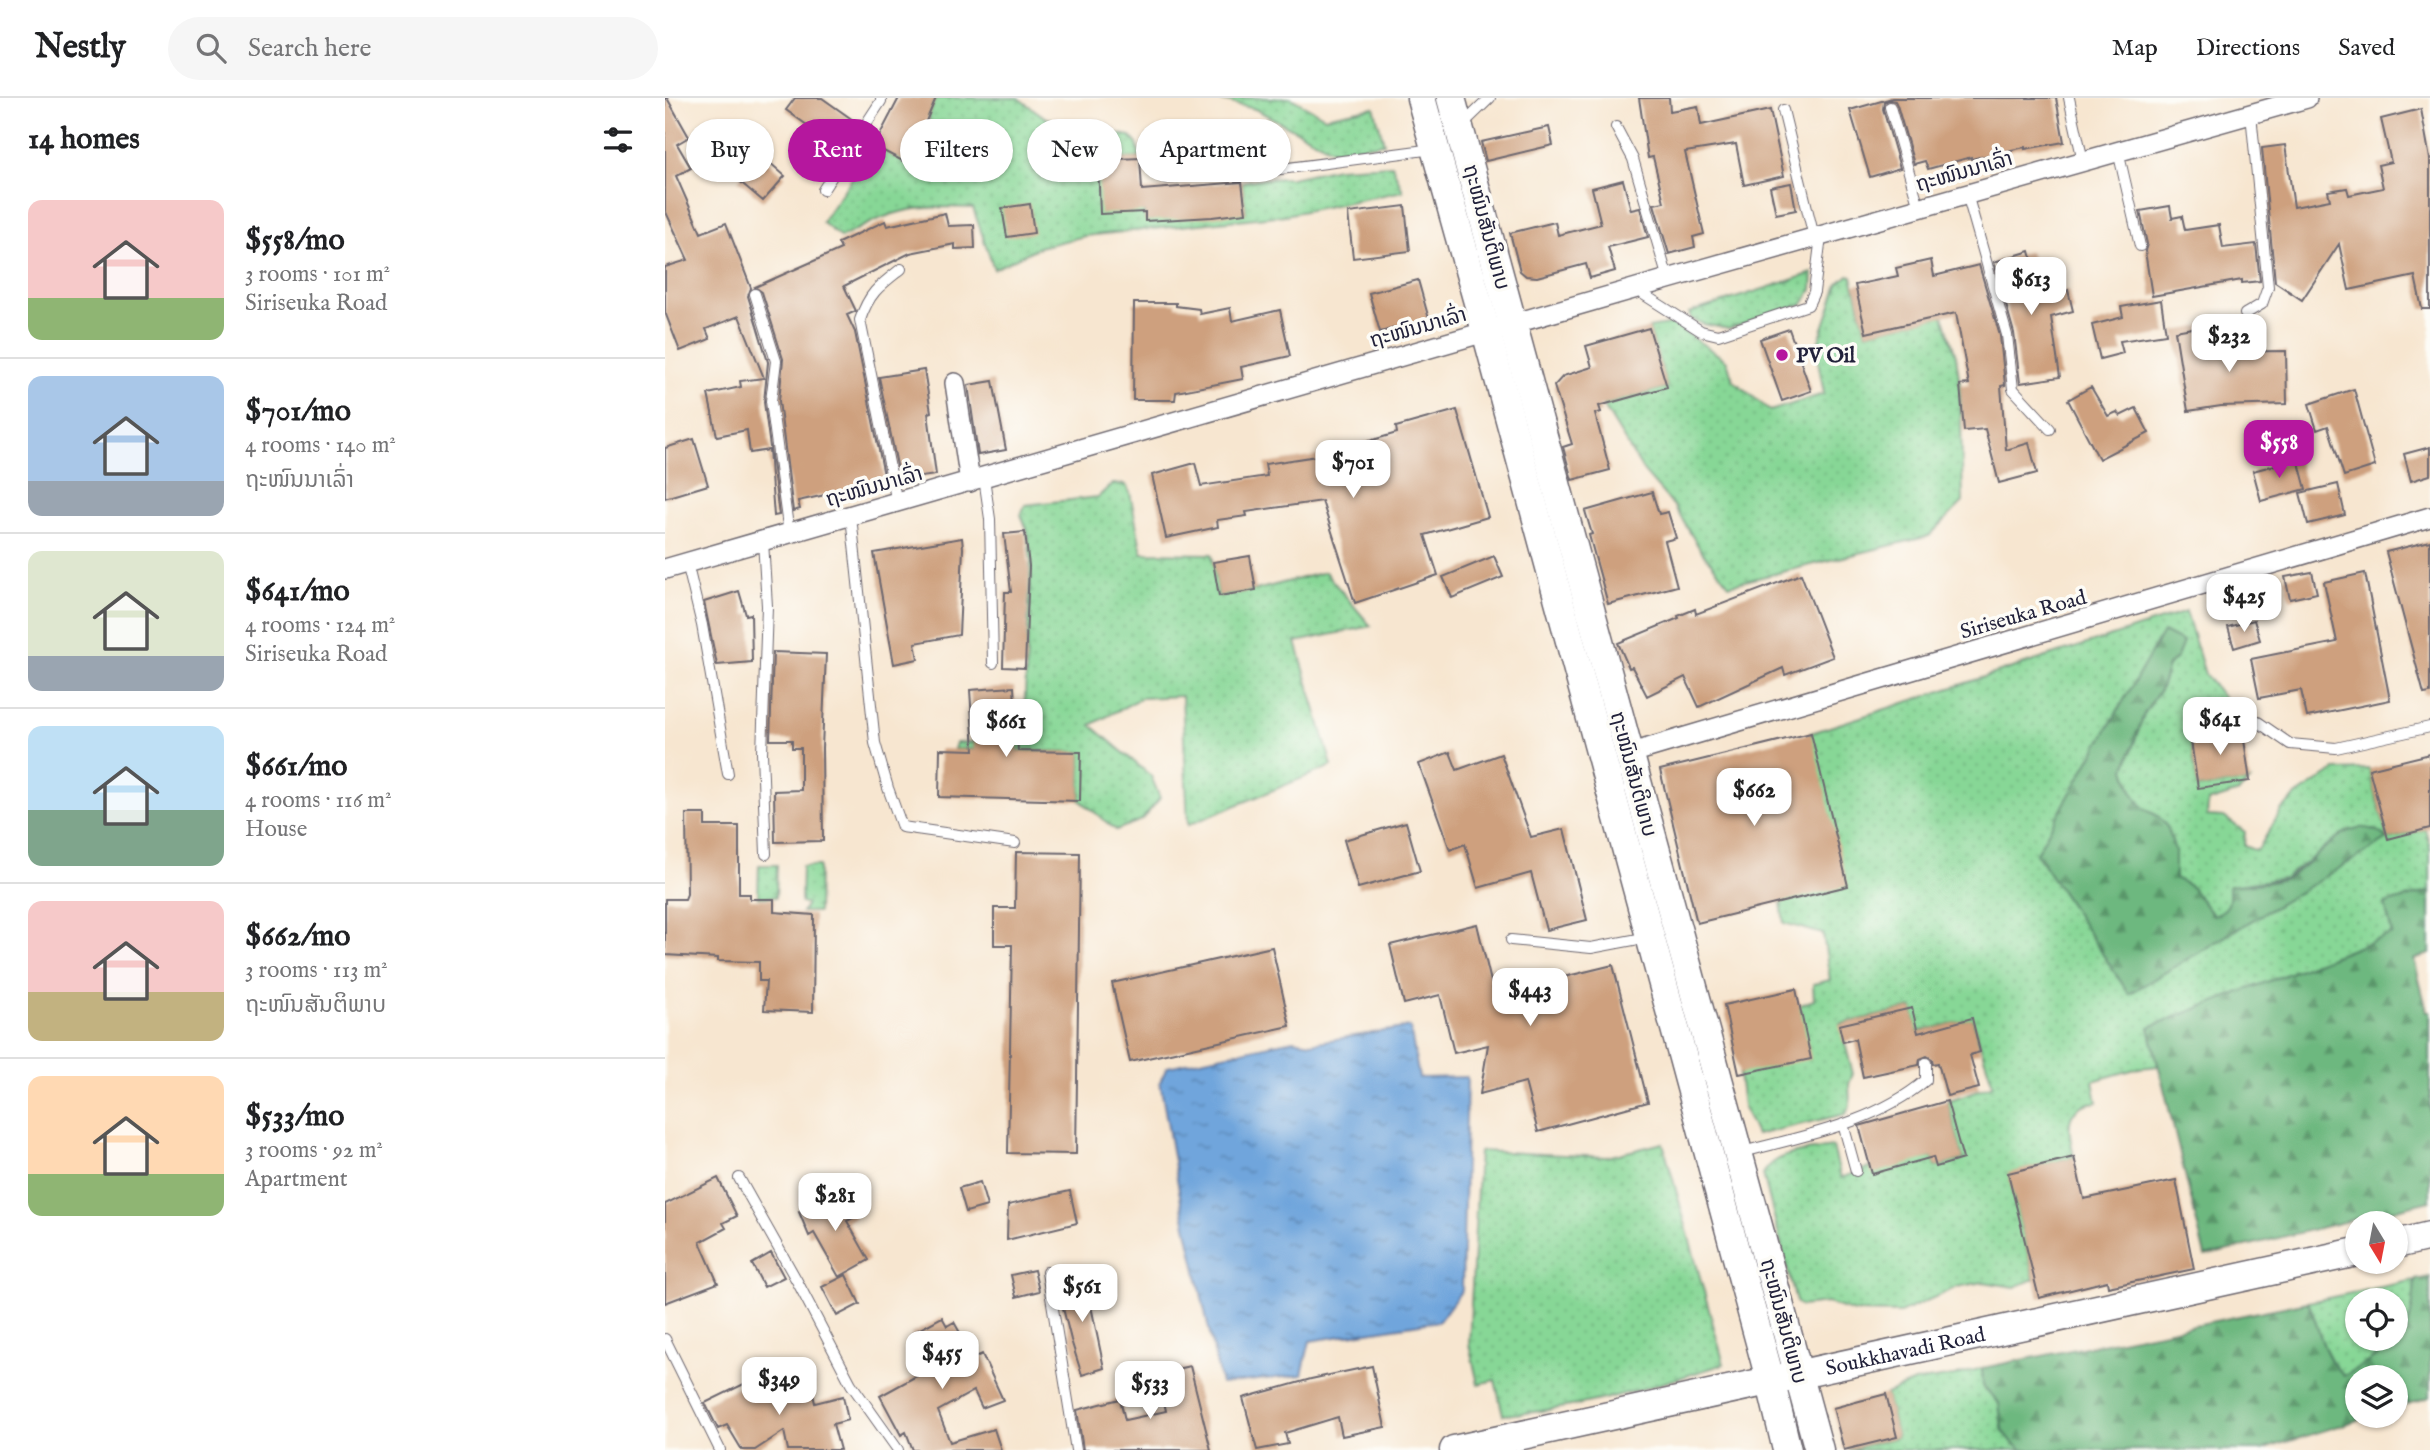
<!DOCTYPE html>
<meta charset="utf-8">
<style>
:root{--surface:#fff;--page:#f6f6f6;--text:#202124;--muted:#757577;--line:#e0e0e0;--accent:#b5179e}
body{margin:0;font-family:"IM FELL English","Noto Sans Lao",serif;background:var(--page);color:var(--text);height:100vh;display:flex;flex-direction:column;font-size:26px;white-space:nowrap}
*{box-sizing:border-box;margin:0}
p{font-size:23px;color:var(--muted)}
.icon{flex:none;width:38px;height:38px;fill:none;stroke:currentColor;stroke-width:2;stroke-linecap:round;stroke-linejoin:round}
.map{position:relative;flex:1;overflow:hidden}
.sheet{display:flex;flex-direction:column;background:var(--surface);width:665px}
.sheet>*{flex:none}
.banner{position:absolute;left:21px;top:21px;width:665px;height:63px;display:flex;gap:14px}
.needle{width:46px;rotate:170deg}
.fabs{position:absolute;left:1680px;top:1113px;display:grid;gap:14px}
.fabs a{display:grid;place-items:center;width:63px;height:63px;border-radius:50%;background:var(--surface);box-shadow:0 2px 5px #0004;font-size:35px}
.price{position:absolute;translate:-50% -60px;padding:0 16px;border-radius:14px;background:#fff;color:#222;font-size:23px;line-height:46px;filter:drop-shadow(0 2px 4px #0008)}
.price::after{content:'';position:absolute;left:50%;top:42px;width:21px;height:16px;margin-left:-10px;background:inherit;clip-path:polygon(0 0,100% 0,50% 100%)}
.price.on{background:var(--accent);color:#fff}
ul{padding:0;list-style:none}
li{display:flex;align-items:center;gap:21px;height:175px;padding:0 28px}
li+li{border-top:2px solid var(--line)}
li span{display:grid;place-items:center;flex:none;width:196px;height:140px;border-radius:14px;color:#555}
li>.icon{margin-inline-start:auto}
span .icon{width:84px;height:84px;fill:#fffc;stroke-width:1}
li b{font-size:30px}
h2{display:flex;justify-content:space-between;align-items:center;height:84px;padding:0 28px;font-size:30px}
.tag{padding:0 24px;border-radius:32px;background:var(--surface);box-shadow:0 2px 5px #0004;font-size:24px;line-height:63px}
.tag.on{background:var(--accent);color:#fff}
header{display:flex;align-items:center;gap:42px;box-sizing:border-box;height:98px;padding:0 35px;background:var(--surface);border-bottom:2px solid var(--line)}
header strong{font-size:33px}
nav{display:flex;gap:38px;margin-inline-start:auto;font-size:24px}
.search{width:490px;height:63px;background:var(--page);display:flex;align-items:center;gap:18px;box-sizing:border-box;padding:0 24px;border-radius:38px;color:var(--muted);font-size:26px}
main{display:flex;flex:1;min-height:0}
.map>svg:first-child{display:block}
</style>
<header>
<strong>Nestly</strong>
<div class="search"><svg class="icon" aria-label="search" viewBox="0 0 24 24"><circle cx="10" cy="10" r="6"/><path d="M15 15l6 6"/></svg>Search here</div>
<nav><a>Map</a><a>Directions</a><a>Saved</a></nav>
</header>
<main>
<section class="sheet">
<h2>14 homes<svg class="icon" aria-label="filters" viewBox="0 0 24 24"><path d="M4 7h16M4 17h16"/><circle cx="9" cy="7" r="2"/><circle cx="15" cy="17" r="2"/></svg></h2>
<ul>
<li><span style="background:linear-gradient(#f6c9c9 70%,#8fb573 0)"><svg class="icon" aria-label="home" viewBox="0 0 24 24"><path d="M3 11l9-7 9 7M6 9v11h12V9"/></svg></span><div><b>$558/mo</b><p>3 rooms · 101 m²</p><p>Siriseuka Road</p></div></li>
<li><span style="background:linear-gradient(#a9c7e8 75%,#9aa5b1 0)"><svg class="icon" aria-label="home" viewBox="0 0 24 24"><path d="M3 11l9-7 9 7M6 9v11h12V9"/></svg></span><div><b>$701/mo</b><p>4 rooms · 140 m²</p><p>ຖະໜົນນາເລົ່າ</p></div></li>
<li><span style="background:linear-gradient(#dfe7d0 75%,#9aa5b1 0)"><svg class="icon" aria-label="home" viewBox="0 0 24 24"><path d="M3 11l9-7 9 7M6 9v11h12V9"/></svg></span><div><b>$641/mo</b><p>4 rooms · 124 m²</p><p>Siriseuka Road</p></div></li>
<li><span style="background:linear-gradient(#bfe0f5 60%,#7fa58c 0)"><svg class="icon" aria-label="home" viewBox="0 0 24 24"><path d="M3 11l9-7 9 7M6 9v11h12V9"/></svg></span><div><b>$661/mo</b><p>4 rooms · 116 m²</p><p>House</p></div></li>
<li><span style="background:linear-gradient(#f6c9c9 65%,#c2b280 0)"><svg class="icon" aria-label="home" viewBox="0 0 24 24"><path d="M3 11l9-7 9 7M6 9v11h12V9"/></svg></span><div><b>$662/mo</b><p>3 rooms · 113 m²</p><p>ຖະໜົນສັນຕິພາບ</p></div></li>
<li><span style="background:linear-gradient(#ffd9b3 70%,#8fb573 0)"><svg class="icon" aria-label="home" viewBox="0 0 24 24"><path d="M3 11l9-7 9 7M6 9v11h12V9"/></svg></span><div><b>$533/mo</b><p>3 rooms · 92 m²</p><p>Apartment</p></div></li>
</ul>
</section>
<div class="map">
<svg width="1765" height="1352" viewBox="0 0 1765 1352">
<defs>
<pattern id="grass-dots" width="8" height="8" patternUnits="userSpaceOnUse" patternTransform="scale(1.75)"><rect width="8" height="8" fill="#87d796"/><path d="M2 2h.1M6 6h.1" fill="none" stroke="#74b882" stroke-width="1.8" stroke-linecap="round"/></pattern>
<pattern id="forest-firs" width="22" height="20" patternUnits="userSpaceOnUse" patternTransform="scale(1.75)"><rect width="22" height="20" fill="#6db87f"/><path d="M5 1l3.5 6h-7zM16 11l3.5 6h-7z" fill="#599569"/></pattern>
<pattern id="water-ripples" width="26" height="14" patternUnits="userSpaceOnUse" patternTransform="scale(1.75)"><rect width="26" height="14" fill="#6fa5dc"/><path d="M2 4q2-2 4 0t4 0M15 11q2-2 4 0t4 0" fill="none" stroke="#5b86b4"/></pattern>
</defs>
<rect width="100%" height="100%" fill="#fdfcf7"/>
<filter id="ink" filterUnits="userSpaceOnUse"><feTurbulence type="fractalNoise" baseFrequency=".0143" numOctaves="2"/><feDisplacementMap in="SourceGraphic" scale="14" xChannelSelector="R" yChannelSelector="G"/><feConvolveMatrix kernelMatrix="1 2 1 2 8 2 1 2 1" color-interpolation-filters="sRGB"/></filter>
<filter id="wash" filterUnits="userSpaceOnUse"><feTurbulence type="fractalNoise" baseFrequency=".00686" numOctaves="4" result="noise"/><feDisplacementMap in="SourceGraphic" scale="28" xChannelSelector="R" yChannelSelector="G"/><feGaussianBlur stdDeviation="1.57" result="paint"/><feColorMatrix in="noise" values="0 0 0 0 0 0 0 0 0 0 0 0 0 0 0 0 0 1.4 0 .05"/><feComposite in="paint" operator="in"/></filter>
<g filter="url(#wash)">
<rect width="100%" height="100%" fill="#f7e6d0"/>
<path fill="url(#grass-dots)" stroke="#547c68" stroke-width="2" fill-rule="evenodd" d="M271,0h82l28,20 30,9 54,9 7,8 3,14 -42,3 45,51v-22l2,30 35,-3 -3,-30 69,25 -4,-30 16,-3 33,-1 46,-10 55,-3 11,26 -118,24 -200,21 -46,11 -45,22 -21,-61c-58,-3 -81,1 -132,30l-19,-16 52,-76 47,24 7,-13 -8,-8 10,-20 -1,-14z
M546,0h80l34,19 49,-10 10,36 -49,8 -80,-42z
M1148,175l-1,17 -9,14 -74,25 -26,-5 -12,-5 -2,-6z
M1183,177l4,1 14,57 77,-18 13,41 4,29 3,117 -34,34 -200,49 -29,-36 -26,-43 -30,-34 -41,-67 64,-18 -18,-59 24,-4 54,37 6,19 37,31 54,-17 -8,-45 22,-65z
M447,386l14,1 4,8 12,60 70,1 7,42 37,-6 69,-18 46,54 -75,16 36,124 -144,59 -6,-129 -41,2 -50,27 60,51 9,22 -18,22 -26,10 -36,-30 1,-48 -127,-3 2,-6 67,-3 8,-180 -4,-31 -6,-14 4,-10 73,-8z
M1521,514l19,62 28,36 9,16 -52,8 8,54 52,-7 -11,11 -31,10 -1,14 17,1 21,15 -1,14 10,4 5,-2 23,-39 15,-14 38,-25 34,-1 19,70 37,-10 5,18v44l-45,14 7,29 -243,93 9,39 -19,2 -46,13 4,21c-35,3 -29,30 -23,55l-65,17 25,105 -19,8 -32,-5 -26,5 -57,26 -46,-1 -27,-9 -26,3 -5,-4 -33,-128c12,-23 47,-23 70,-27l8,31 29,-11 63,-10 3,10 27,-8 -16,-58 46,-16 -21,-66 -55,13 -5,-24 -72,16 13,50 -4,10 1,21 -4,9 -90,21 -13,-29 -4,-32 60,-69 15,-5 -1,-16 17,-4 -7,-46 -39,-11 -3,-21 30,-169zM1518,544l-6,15 -9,9 -7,22 -17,26 -19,55 7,22 12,18 14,7 17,35v27l16,9 23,29c18,-7 16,-13 15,-30l55,-8 34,-24 24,-20 45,5 -258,155 -93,-141z
M94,767h18l-1,32h-18z
M137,768h17l-1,46h-16l5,-8 -6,-1z
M998,1045l61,221c-72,23 -145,46 -221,51l-8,-35 -17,4 -9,-40 10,-193 128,6z
M1750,1182c-1,15 -1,36 -9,49 -9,16 -46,38 -62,48l-10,-11 -16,-31 -10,-33zM1692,1202h39v39h-39z
M1317,1270l1,18 16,17 3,26 12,15 10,6h-176l49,-13 -11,-43 28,-12 40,-6z"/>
<path fill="url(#forest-firs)" stroke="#486d5d" stroke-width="2" d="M1498,534l20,10 -6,15 -9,9 -7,22 -17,26 -19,55 7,22 12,18 14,7 10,12 7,23v27l16,9 22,28c17,-5 17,-13 16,-29 16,-2 38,-2 54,-7 35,-13 65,-77 105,-40l-259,155 -93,-141z
M1765,793v63l-16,5 13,52h3v190l-225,55 -56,-229 243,-93 -7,-30z
M1765,1179v120l-34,11v-31h-39v39h14l-110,34h-237l-10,-6 -12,-15 -3,-26 -16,-17 -1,-18 326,-66c13,28 12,51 36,74 16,-9 53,-31 62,-47 7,-14 8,-34 9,-49z"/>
<path fill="url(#water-ripples)" stroke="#48648c" stroke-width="2" d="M745,929l9,51 48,-1 -5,213 -23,31 -129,20 -8,34 -81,9 -39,-177 -22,-125 7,-15 126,-27 19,3z"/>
<g id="blocks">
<path fill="#cea07e" d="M0,0h2l22,39 -12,7 14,24 -15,8 25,57 25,-10 25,65 -3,8 20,66 -4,40 15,113 -5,1 -5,-66 -19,3 -3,-23 -30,6 -9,-42 33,-7 -1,-6 24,-3 -25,-62 -33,13 4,10 -30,12 -15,-39v-45l23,-7 -23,-50z
M130,0h27l31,22 -18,25 -49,-35z
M234,0h37l-12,28 6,3 -18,37 -38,-20z
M974,0h30l1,13 28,-5 3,19 69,-15 14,66 -40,9 -8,-41 -51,8 19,82 -11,3 2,10 -26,7 -15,-50 10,-2 -11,-45 -5,1z
M1227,0h164l8,44 -39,7v-2l-54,12v-2l-43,12 -3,-8 -11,3 -17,-59 -2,-4 -6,-1 -5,2 -1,7 17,59 -30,9 -20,-67z
M1756,11l9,50v150h-8l-7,-33 -66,14 -10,-46 -37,56 -27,-18 -13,-134 23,-3 9,62 36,-7 -2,-9 19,-3 2,7 34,-7 -5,-23 13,-3 -10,-43z
M591,27l3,26 -29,4 -3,-26z
M884,29l4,18 -67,16 -5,-19z
M95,56l25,22 -22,25 -25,-21z
M475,60l2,32 100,-8 4,31 -34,4 -67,4v-9l-45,2 -2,-54z
M958,82l8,30 9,-2 8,29 -40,10 7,24 -25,7 -4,-14 -49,13 -11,-1 -6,-5 -10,-38 45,-11 3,13 43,-11 -9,-36z
M1126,85l5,27 -20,4 -6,-27z
M365,106l4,29 -27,4 -5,-29z
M740,108l5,45 -57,7 -5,-45z
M1505,108l2,12 10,-2 3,14 34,-5 4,23 33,-4 4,37 -18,2v-3l-90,16 -7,-45 2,-7 -7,-33z
M280,115l3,13 26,-1 1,23 -20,1v-5l-45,9 -66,33 12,25 -9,4 8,17 31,153 -33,7 -1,-3 -54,12 2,8 -7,2 -14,-110 4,-42 -21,-67 -7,-5 86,-38 -3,-6 47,-22 2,5z
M1365,153l12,46 26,-7 5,21 -22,6 9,60 -40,6 -6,-50 -20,-71z
M1266,162l3,16 45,-11 21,71 5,49 -4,1 5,64 23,-7 8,30 -38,10 -14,-54 -21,2 -4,-46 9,-1 -13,-71 -90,20 -11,-48 43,-9 -2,-8z
M753,182l11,39 -49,13 -11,-39z
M1496,202l5,34 -46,7 3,12 -23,6 -8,-34 31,-8 -2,-10z
M469,205h42v3l23,3 1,5 30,-6 2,13 48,-11 10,46 -49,11 2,12 -67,13 -1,8h-42z
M1544,227l5,27 72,-1 1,53 -66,2 -33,5 -13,-80z
M984,230l18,59 -68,19 2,6 -6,2 15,56 -38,10 -9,-33 9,-3 -18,-58 9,-10 29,-9 -6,-21z
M1124,231l22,62 -29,10 -22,-62z
M259,272l7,42 -3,1 8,62 -36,5 -21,-103z
M328,283l13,69 -28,5 -10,-70z
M1426,289l17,29 9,-4 3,4 16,-8 13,25 -50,26 -31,-59z
M1689,291l21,77 -31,10 -16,-50 -11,4 -8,-26z
M792,312l31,107 -63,18 13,40 -83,28 -33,-102 -76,11 1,4 -30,4 1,7 -52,11 -14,-63 43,-12 6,23 66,-10 -2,-12 52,-8 80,-23 -1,-6z
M29,341l14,46 -43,13v-50z
M1765,349v28l-19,6 -7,-27z
M1633,361l8,30 -45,12 -8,-30z
M1673,386l7,31 -37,9 -8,-31z
M987,394l7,22 9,-2 8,26 -11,3 12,45 -69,18 -19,-69 3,-1 -7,-23z
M360,434l4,34 -4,102 -22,-1 2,-75h6l-7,-58z
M297,440l1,10 -4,87 -44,8 3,16 -24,5 -20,-111z
M1765,443v152l-6,1 -38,-142z
M585,458l6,34 -37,6 -6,-34z
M829,458l9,21 -51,21 -9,-21z
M1647,474l5,21 -27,6 -5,-22z
M1700,475l25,127 -83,17 -6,-27 -42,8 -8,-39 86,-17 -13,-60z
M1136,476l32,83 -48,18 -2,-7 -84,39 -14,-30 -38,19 -15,-29 -3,1 -11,-25 61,-25 -1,-2 17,-7 1,5z
M74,493l7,24 5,-1 1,48 -35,3 -13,-63z
M1589,522l6,20 -26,8 -6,-21z
M108,554l53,2 -4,94 1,93 -48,1 -1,-51 27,-1v-42h-9v-8h-22z
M349,589l4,64 63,1 -1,49 -141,-4 1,-48 34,1 -4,-60z
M1577,628l8,55 -52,7 -8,-54z
M1146,635l37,153 -151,37 -37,-153z
M785,654l7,18 44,-16 30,83 33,-8 23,91 -41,10 -15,-57 -53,15 -13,-44 -15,6 -31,-86z
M1765,656v74l-42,11 -19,-70z
M21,716h19v12h34v68h11v5h24v13l40,3 -1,97 -49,-2 2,-29h-7v-19l-41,-1v-3l-53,-3v-56h20l2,-5z
M741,724l14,49 -62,17 -14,-48z
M351,754l64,1 -4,301 -68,-1 4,-208h-18v-37h21z
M812,826l17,70 119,-29 35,137 -110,30 -13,-50 -45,12 8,-49 -34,8 -14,-58 -36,9 -14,-59z
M607,849l18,79 -160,36 -18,-79z
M1131,891l15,70 -72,15 -15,-69z
M1247,910l6,25 54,-15 8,34 -10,3 9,33 -32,8 -9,-33 -5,1 -1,-5 -5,-3 -7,3 -1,6 -56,12 -8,-38 -12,3 -4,-17z
M1282,1003l16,58 -27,8 -3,-10 -61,17 -13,-48z
M1409,1059l10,42 92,-19 18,89 -86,18 -1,-6 -68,17 -31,-125z
M53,1080l19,38 -14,7 3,5 -26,14 18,41 -53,20v-99z
M315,1084l7,24 -21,6 -7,-24z
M405,1093l7,32 -70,17 1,-35z
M180,1095l10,24 -8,4 22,39 -30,17 -25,-44 -5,3 -10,-24z
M106,1155l13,24 -20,10 -12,-23z
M369,1172l5,21 -23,6 -5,-22z
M181,1177l14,29 -23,12 -15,-29z
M425,1180l4,22 -4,1 14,67 -22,7 -11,-35 -14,-56z
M277,1219l5,9 7,-4 20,36 8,-4 21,46 -21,8 -8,-17 -36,20 12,31 44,-13 7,21h-88l-7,-18 -5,3 -21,-39 51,-28 -20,-34z
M525,1268l21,84h-128l-6,-40 43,-11 5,21 41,-9 -8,-38z
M707,1268l13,61 -43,9 -4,-19 -53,16 3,11 -31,6 -14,-52 68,-19z
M89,1281l7,14 49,-12 5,22 28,-7 5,24 -15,4 7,26h-52l-4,-19 -29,19h-13l-15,-25 -9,4 -13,-26z
M1221,1296l11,43 -53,13 -11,-42z"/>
</g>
</g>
<g filter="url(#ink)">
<use href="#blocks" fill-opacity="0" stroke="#6d676f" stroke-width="2"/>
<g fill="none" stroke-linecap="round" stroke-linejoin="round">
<g stroke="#6d676f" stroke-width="12">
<path id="lane" d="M1404,0l14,63
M1225,9l29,100
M1118,12l31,127
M797,27l28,-27
M951,29l17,32 35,120
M485 61a19 19 0 1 1 38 0a19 19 0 1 1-38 0Z
M1453,53l22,95
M521,71l64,4 183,-24
M158,92l58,-89v-3
M1302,96l40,141 6,54 37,40
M970,191l66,42 17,4 90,-30 6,-13 7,-56
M90,196l21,67 -5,40 18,133
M1580,216l17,-10 6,-17 -17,-173
M319,380l6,41 3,144
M232,405l-37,-183c9,-27 19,-34 41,-51
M186,418l24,227 13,45 14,39 113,16
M98,443l4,65 -5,147 4,101
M22,465l15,62 26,149
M1593,624l32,22 46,4 94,-21
M846,842l80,8 58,-11
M1178,1026l13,47
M1074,1055c63,-17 135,-29 187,-73v-17
M74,1080l58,103 54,103 47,66
M382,1174l29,178
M0,1241l55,111"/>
</g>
<g stroke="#6d676f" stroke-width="22">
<path id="street" d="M290,285l15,99
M0,471l1003,-290 639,-181
M963,656l802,-237"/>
</g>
<g stroke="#6d676f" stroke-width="31">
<g id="secondary">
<path d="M756,0l65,233 284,1048 17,71"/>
<path d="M786,0l368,1352"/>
<path d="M1731,1146l34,-8"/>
<path id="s1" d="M789,1352l903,-198"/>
</g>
</g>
<use href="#lane" stroke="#fff" stroke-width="10"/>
<use href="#street" stroke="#fff" stroke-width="19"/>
<use href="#secondary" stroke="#fff" stroke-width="28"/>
</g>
</g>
<circle fill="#b5179e" stroke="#fdfcf7" stroke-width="2.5" cx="1117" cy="257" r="7"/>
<g text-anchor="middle" stroke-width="7" stroke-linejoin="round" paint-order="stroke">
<g font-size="21" fill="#22223b" stroke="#fdfcf7">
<text transform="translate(1299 73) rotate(-16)" y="7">ຖະໜົນນາເລົ່າ</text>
<text transform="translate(822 129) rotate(75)" y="7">ຖະໜົນສັນຕິພາບ</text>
<text transform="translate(753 229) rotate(-16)" y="7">ຖະໜົນນາເລົ່າ</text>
<text transform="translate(209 388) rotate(-16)" y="7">ຖະໜົນນາເລົ່າ</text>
<text transform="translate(1358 516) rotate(-16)" y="7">Siriseuka Road</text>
<text transform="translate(969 676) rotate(75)" y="7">ຖະໜົນສັນຕິພາບ</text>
<text transform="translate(1119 1223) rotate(75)" y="7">ຖະໜົນສັນຕິພາບ</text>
<text dy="7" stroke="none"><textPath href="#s1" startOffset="462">Soukkhavadi Road</textPath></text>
</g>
<g font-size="21" font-weight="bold" fill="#22223b" stroke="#fdfcf7" text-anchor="start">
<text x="1131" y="264">PV Oil</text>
</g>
</g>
</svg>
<div class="fabs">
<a><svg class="needle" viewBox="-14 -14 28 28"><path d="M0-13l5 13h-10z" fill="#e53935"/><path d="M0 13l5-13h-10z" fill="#757577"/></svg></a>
<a><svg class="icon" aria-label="locate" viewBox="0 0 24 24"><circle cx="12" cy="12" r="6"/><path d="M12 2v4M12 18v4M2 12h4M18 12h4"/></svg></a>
<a><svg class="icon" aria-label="layers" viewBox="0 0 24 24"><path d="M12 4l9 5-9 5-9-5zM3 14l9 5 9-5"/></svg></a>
</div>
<b class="price" style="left:1366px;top:219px">$613</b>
<b class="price" style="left:1564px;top:276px">$232</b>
<b class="price on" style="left:1614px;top:382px">$558</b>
<b class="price" style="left:688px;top:402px">$701</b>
<b class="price" style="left:1579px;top:536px">$425</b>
<b class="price" style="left:1555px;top:659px">$641</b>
<b class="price" style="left:341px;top:661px">$661</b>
<b class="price" style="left:1089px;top:730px">$662</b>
<b class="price" style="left:865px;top:930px">$443</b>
<b class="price" style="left:170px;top:1135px">$281</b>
<b class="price" style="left:417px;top:1226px">$561</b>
<b class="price" style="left:277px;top:1293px">$455</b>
<b class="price" style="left:114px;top:1319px">$349</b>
<b class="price" style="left:485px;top:1323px">$533</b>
<div class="banner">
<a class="tag">Buy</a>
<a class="tag on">Rent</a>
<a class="tag">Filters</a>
<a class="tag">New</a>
<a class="tag">Apartment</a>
</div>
</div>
</main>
